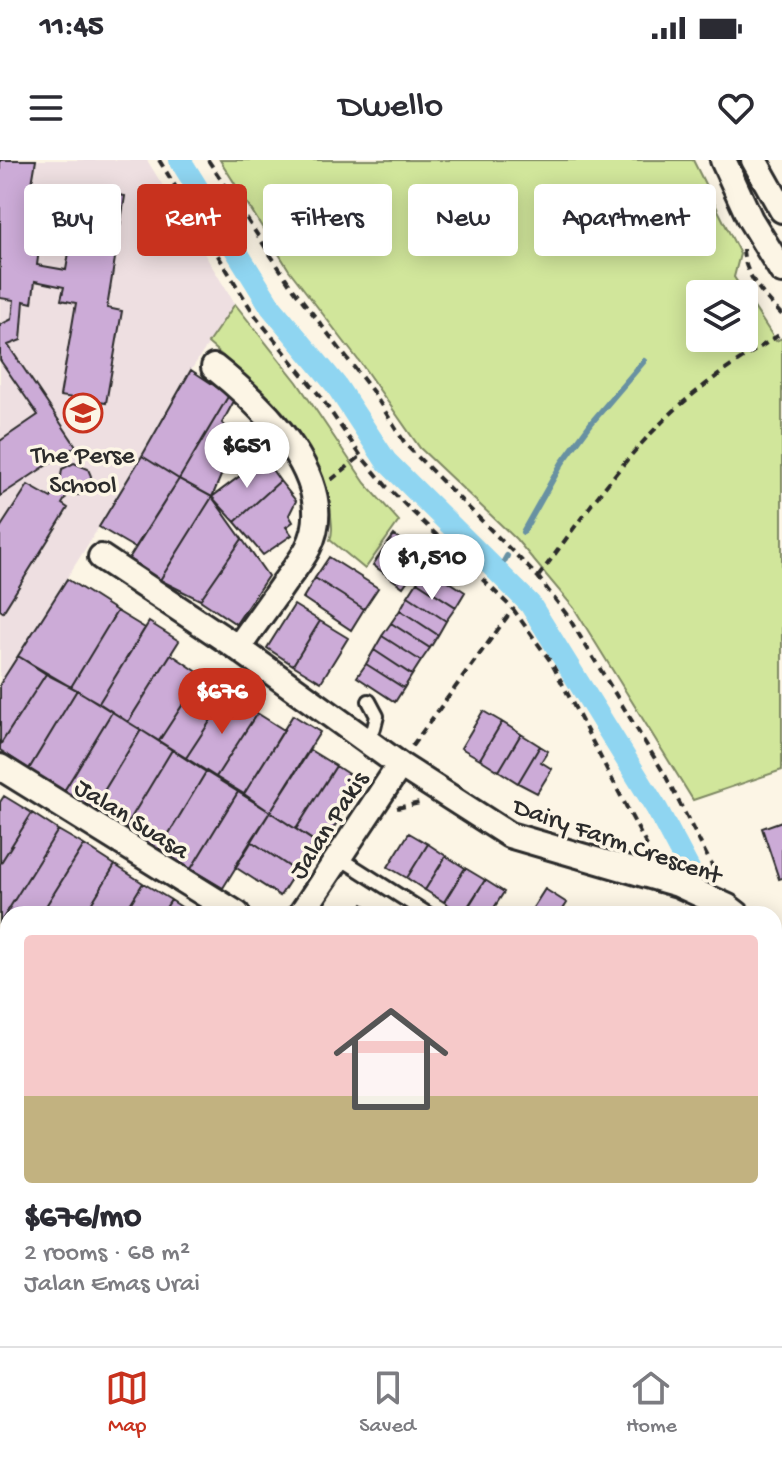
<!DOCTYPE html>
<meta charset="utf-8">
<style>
:root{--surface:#fff;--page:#f2f2f3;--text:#2b2b33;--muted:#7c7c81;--line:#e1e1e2;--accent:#c8321e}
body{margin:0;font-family:"Gochi Hand",sans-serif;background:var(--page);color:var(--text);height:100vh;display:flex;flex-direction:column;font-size:30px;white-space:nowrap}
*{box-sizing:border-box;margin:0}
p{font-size:26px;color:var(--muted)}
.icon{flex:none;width:44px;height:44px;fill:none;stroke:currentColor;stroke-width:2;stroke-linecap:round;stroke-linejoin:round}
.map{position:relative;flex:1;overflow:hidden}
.side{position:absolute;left:0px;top:746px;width:782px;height:440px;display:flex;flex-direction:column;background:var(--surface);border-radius:24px 24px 0 0;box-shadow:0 4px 20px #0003}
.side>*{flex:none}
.guide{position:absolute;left:24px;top:24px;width:734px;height:72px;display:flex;gap:16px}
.buttons{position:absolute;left:686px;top:120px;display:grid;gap:16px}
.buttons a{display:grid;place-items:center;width:72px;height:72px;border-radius:8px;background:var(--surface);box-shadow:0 4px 20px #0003;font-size:40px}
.price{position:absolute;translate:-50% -68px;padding:0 18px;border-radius:28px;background:#fff;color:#222;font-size:26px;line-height:52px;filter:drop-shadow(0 2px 4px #0008)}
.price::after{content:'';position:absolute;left:50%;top:48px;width:24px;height:18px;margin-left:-12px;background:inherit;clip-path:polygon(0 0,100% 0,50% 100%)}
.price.active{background:var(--accent);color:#fff}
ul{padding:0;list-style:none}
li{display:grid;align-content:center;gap:16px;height:424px;padding:0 24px}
li span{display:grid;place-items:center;height:248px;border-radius:8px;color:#555}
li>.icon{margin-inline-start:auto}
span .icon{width:144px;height:144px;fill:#fffc;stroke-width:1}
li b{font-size:34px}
.chip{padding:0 28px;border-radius:8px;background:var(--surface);box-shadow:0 4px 20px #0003;font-size:28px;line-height:72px}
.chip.active{background:var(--accent);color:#fff}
.status{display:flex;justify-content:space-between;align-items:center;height:56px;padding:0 40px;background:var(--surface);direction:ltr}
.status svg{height:22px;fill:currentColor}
header{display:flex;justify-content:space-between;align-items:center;height:104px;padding:0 24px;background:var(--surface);font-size:36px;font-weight:600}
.tabs{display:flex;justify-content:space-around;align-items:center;height:112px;border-top:2px solid var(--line);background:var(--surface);font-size:22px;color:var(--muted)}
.tabs a{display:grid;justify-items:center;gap:4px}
.tabs .active{color:var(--accent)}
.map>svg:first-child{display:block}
</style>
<div class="status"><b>11:45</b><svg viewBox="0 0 49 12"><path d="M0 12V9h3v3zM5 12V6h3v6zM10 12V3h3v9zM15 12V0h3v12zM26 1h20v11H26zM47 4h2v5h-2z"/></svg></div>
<header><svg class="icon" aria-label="menu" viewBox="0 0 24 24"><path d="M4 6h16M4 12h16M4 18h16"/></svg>Dwello<svg class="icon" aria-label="heart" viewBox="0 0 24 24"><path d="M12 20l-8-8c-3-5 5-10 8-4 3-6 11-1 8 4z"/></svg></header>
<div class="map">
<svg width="782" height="1186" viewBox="0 0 782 1186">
<rect width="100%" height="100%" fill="#fcf5e5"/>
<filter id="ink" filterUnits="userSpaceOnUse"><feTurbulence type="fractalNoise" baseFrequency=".0125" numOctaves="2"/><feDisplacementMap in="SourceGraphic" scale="16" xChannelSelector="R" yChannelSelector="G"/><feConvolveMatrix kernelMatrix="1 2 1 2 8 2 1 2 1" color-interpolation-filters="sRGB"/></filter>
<g filter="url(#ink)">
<path fill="#eedfe1" d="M0,0h147l88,144 -44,66 -92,157 -99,157z
M774,1069l8,5v112h-127l-2,-8h121z"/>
<path fill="#d1e69b" stroke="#7e8863" stroke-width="2" fill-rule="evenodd" d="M220,0h473l47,94 -6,23 42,64 6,-3v432l-89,30 -119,-192 -58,-69 -96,-91 -58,-83 -73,-95zM744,134v44h-44v-44z
M235,144l62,78 68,101 34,38 -34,48 -35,-29c3,-8 2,-15 1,-24 -3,-72 -73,-129 -123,-173z
M774,962l8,3v55l-8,-4z
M0,983h8v195h104l1,8h-113z"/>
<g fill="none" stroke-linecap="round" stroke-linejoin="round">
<path stroke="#6791a2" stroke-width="6" d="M523,372l39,-69 30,-41 52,-61
M498,412l9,-16"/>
<path stroke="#8fd5f1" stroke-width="22" d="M180,0l91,147 65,78 50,76 144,143 127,205 56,105
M774,873l8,16"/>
</g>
<path fill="#ccabd7" stroke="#2b2b2b" stroke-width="2" d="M0,0h36l-8,47 16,3 -7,55 29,5 14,-82 45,8 -18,112 15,3 -16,92 -46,-7 16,-93 -15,-3 3,-13 -29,-6 -3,22 -8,-2 -3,39 -13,5 68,101 -76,50v-55l38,-26 -38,-55v-35l12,-6 2,-19 -14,-2z
M191,210l38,25 -50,84 -37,-23z
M229,235l5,6 -12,22 10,9 -4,7v20l-16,38 -33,-18z
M142,296l37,23 -44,69 -36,-21z
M264,298l16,23 -45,41 -23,-25z
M74,303l14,6 3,7 -2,12 -10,7 -11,-1 -6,10 6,4 -65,104 -3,-2v-82l28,-43 23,13 9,-14 2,-15z
M179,319l33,18 -52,83 -32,-20z
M280,321l16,20 -7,14 4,7 -7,5 6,8 -29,20 -28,-33z
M212,337l30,42 -42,61 -40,-20z
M394,375l31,23 -12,15 -30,-23z
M242,379l26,37 -32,48 -36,-24z
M383,390l30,23 -10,14 -30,-22z
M329,397l49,31 -14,21 -49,-31z
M427,407l38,25 -9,15 -39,-25z
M315,418l49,31 -13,21 -48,-32z
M67,419l50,32 -46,76 -53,-31z
M417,422l39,25 -10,14 -38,-25z
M408,436l38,25 -8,14 -38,-25z
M294,445l26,16 -27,44 -26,-17z
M400,450l38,25 -8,13 -39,-25z
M117,451l28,17 -46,75 -28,-16z
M320,461l28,17 -27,44 -28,-17z
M149,462l30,19 -51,81 -29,-19z
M391,463l39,25 -9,13 -39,-25z
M382,476l39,25 -9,14 -38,-25z
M374,490l38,25 -8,13 -38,-24z
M171,494l31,21 -43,66 -31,-19z
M18,496l28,18 -46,71v-61z
M366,504l38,24 -9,14 -38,-25z
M46,514l31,16 -48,79 -29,-19v-5z
M202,515l26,19 -42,64 -27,-17z
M77,530l35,22 -48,79 -35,-22z
M228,534l29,19 -41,64 -30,-19z
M483,551l19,11 -22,37 -19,-11z
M112,552l29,18 -48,79 -29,-18z
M257,553l27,17 -40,64 -28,-17z
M293,555l27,17 -50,80 -26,-18z
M502,562l19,12 -22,37 -19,-12z
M141,570l31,20 -47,78 -32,-19z
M521,574l19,12 -22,37 -19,-12z
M540,586l8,5 -7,11 11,7 -15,24 -19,-10z
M172,590l34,22 -47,78 -34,-22z
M310,590l26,16 -40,63 -26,-17z
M336,606l26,17 -40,63 -26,-17z
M206,612l32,20 -47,77 -32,-19z
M238,632l32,20 -47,76 -32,-19z
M4,636l28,17 -32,51v-62z
M270,652l45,30 -19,29 -45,-30z
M32,653l26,17 -58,93v-59z
M782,661v57l-3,1 -17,-51z
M58,670l26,15 -43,69h-33v16l-8,-7z
M409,673l19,11 -21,34 -19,-11z
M251,681l45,30 -16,25 -45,-29z
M428,684l18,12 -21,34 -18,-12z
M84,685l31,20 -30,49h-44z
M446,696l19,12 -21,34 -19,-12z
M115,705l28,18 -19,31h-39z
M465,708l20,12 -22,34 -19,-12z
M485,720l19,12 -14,22h-26z
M143,723l28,17 -9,14h-38z
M545,729l22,14 -7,11h-31z
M171,740l21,14h-30z
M363,744l16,10h-23z
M0,765l8,5v38l-8,13z
M8,808v69l-5,8 -3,-2v-62z
M153,1178h64l3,8h-64z
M340,1178h32l4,8h-32z
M372,1178h20l4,8h-20z
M392,1178h21l4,8h-21z
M413,1178h22l2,5 -6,3h-14z
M487,1178h15l4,8h-21l-3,-6z
M502,1178h19l4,8h-19z
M521,1178h24l4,8h-24z
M545,1178h19l4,8h-19z
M564,1178h22l4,8h-22z
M586,1178h32l-16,8h-12z
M705,1178h64l7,8h-64z"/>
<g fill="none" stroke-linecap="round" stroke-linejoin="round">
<g stroke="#2b2b2b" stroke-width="18">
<path id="lane" d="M365,580l9,-12 3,-12 -8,-15
M340,698l88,56
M133,1178v8"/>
</g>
<g stroke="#2b2b2b" stroke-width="30">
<path id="street" d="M723,0l27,59 32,52
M754,0l28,50
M214,207c48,38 128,114 94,181 -6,12 -16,24 -24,35 -15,22 -31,43 -46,65
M101,397l137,91 162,117 109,70 169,49 50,23 9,7
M0,607l237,147
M301,754l99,-149
M774,785l8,10
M0,900l8,6
M300,1178l4,8"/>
</g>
<path stroke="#2b2b2b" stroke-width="4" stroke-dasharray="8 6" stroke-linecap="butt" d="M159,0l95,154 66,82 41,60 26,31 126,122 38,53 99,190
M208,0l81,123 84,109 33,53 132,132 29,38 98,160 53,102
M182,58l9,-7
M743,89c1,26 21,47 39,66
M331,320l30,-24
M538,417c47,-63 92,-131 153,-181 29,-24 60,-43 91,-63
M412,586l101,-137
M397,648l23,-5
M774,827l8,15
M259,1178l5,8"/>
<use href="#lane" stroke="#fcf5e5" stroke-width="12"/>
<use href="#street" stroke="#fcf5e5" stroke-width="24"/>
</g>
</g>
<defs>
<g id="school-ring" transform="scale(2)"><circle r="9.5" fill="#fcf5e5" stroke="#c8321e" stroke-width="1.5"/><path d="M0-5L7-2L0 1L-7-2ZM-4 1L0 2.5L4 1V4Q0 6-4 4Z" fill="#c8321e"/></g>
</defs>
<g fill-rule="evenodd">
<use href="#school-ring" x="83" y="253"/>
</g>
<g text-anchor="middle" stroke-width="7" stroke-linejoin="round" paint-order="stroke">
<g font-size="26" fill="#2b2b2b" stroke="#fcf5e5">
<text x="83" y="302">The Perse<tspan x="83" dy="30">School</tspan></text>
</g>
<g font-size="26" fill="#2b2b2b" stroke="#fcf5e5">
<text transform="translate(133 657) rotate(32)" y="9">Jalan Suasa</text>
<text transform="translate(327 664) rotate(-57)" y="9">Jalan Pakis</text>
<text transform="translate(618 679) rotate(19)" y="9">Dairy Farm Crescent</text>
</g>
</g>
</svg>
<div class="buttons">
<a><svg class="icon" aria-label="layers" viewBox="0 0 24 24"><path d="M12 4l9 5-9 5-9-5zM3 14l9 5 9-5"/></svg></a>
</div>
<b class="price" style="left:247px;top:330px">$651</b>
<b class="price" style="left:432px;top:442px">$1,510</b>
<b class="price active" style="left:222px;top:576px">$676</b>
<div class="guide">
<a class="chip">Buy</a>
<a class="chip active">Rent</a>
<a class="chip">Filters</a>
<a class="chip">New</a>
<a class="chip">Apartment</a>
</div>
<section class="side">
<ul>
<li><span style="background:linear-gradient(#f6c9c9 65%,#c2b280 0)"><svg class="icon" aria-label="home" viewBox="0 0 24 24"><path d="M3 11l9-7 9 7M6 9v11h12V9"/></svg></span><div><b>$676/mo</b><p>2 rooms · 68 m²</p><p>Jalan Emas Urai</p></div></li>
</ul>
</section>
</div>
<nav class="tabs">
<a class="active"><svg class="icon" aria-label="map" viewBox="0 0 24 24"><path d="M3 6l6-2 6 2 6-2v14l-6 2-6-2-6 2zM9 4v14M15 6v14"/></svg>Map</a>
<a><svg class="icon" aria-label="saved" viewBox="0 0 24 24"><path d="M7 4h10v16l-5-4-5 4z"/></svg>Saved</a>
<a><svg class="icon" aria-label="home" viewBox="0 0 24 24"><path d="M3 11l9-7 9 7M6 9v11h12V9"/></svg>Home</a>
</nav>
